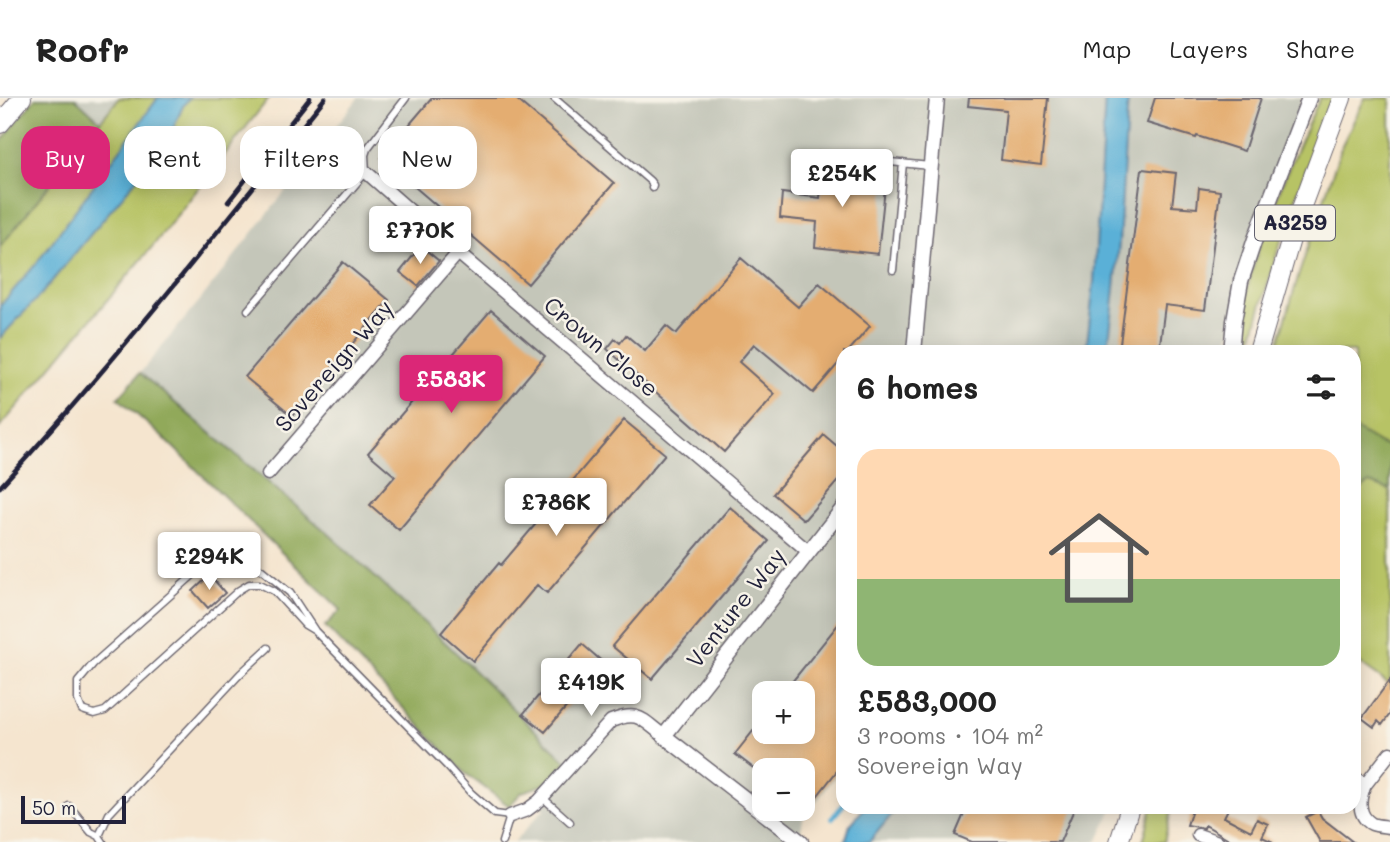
<!DOCTYPE html>
<meta charset="utf-8">
<style>
:root{--surface:#fff;--page:#f6f6f6;--text:#222;--muted:#767676;--line:#e0e0e0;--accent:#db2777}
body{margin:0;font-family:Mali,sans-serif;background:var(--page);color:var(--text);height:100vh;display:flex;flex-direction:column;font-size:26px;white-space:nowrap}
*{box-sizing:border-box;margin:0}
p{font-size:23px;color:var(--muted)}
.icon{flex:none;width:38px;height:38px;fill:none;stroke:currentColor;stroke-width:2;stroke-linecap:round;stroke-linejoin:round}
.map{position:relative;flex:1;overflow:hidden}
.drawer{position:absolute;left:836px;top:247px;width:525px;height:469px;display:flex;flex-direction:column;background:var(--surface);border-radius:21px;box-shadow:0 4px 18px #0003}
.drawer>*{flex:none}
.banner{position:absolute;left:21px;top:28px;width:665px;height:63px;display:flex;gap:14px}
.buttons{position:absolute;left:752px;top:583px;display:grid;gap:14px}
.buttons a{display:grid;place-items:center;width:63px;height:63px;border-radius:14px;background:var(--surface);box-shadow:0 4px 18px #0003;font-size:35px}
.scale{position:absolute;left:21px;bottom:18px;width:105px;box-sizing:border-box;padding-left:7px;border:4px solid #22223b;border-top:0;font-size:19px;line-height:24px;white-space:nowrap;color:#22223b;-webkit-text-stroke:5px #f7f3e8;paint-order:stroke}
.price{position:absolute;translate:-50% -60px;padding:0 16px;border-radius:7px;background:#fff;color:#222;font-size:23px;line-height:46px;filter:drop-shadow(0 2px 4px #0008)}
.price::after{content:'';position:absolute;left:50%;top:42px;width:21px;height:16px;margin-left:-10px;background:inherit;clip-path:polygon(0 0,100% 0,50% 100%)}
.price.on{background:var(--accent);color:#fff}
ul{padding:0;list-style:none}
li{display:grid;align-content:center;gap:14px;height:371px;padding:0 21px}
li+li{border-top:2px solid var(--line)}
li span{display:grid;place-items:center;height:217px;border-radius:21px;color:#555}
li>.icon{margin-inline-start:auto}
span .icon{width:126px;height:126px;fill:#fffc;stroke-width:1}
li b{font-size:30px}
h2{display:flex;justify-content:space-between;align-items:center;height:84px;padding:0 21px;font-size:30px}
.tag{padding:0 24px;border-radius:21px;background:var(--surface);box-shadow:0 4px 18px #0003;font-size:24px;line-height:63px}
.tag.on{background:var(--accent);color:#fff}
header{display:flex;align-items:center;gap:42px;box-sizing:border-box;height:98px;padding:0 35px;background:var(--surface);border-bottom:2px solid var(--line)}
header strong{font-size:33px}
nav{display:flex;gap:38px;margin-inline-start:auto;font-size:24px}
.map>svg:first-child{display:block}
</style>
<header>
<strong>Roofr</strong>
<nav><a>Map</a><a>Layers</a><a>Share</a></nav>
</header>
<div class="map">
<svg width="1390" height="744" viewBox="0 0 1390 744">
<rect width="100%" height="100%" fill="#f7f3e8"/>
<filter id="ink" filterUnits="userSpaceOnUse"><feTurbulence type="fractalNoise" baseFrequency=".0143" numOctaves="2"/><feDisplacementMap in="SourceGraphic" scale="14" xChannelSelector="R" yChannelSelector="G"/><feConvolveMatrix kernelMatrix="1 2 1 2 8 2 1 2 1" color-interpolation-filters="sRGB"/></filter>
<filter id="wash" filterUnits="userSpaceOnUse"><feTurbulence type="fractalNoise" baseFrequency=".00686" numOctaves="4" result="noise"/><feDisplacementMap in="SourceGraphic" scale="28" xChannelSelector="R" yChannelSelector="G"/><feGaussianBlur stdDeviation="1.57" result="paint"/><feColorMatrix in="noise" values="0 0 0 0 0 0 0 0 0 0 0 0 0 0 0 0 0 1.4 0 .05"/><feComposite in="paint" operator="in"/></filter>
<g filter="url(#wash)">
<rect width="100%" height="100%" fill="#f5e5cf"/>
<path fill="#c4c6b9" fill-rule="evenodd" d="M75,0h44l-19,23z
M358,0h944l-77,254h-381l-1,415 -40,52 -4,23h-285l30,-33 -12,-11 14,-14 -94,-135 -122,-114 -190,-162 61,-74zM765,595h38v39h-38zM765,672h38v38h-38z
M898,709h216l-17,35h-228z"/>
<path fill="#b7c365" stroke="#6c7250" stroke-width="2" d="M119,0h39l-122,166 -36,42v-59z
M189,0h80l-117,149 -152,180v-89l42,-45 107,-129 24,-35 10,-23z
M1320,0h13c-32,83 -63,167 -84,254h-11c2,-18 4,-36 7,-53 16,-71 45,-136 75,-201z
M1365,0h25v587l-35,-25 -1,-308h-78l22,-75 44,-132z
M1152,709h20l-8,35h-21z"/>
<path fill="#91a95a" stroke="#5a664a" stroke-width="2" d="M35,0h40l25,23 -100,126v-104z
M140,275l190,162 122,114 115,113 -21,22 -24,8 -13,14 -44,-33 -140,-147 16,-16 -172,-167 -51,-45z
M1355,331l25,15 10,3v43l-21,-7 -14,11z"/>
<path fill="#5ab0d7" stroke="#3e6989" stroke-width="2" d="M158,0h31l-6,8 -10,23 -24,35 -107,129 -42,45v-32l36,-42z
M1105,0h23c-6,84 -8,171 -21,254h-21l8,-70z
M865,709h33l-29,35h-24l5,-17z"/>
<g fill="none" stroke-linecap="round" stroke-linejoin="round">
<path stroke="#5ab0d7" stroke-width="4.5" d="M832,720l12,-14"/>
</g>
<g id="blocks">
<path fill="#e4ad71" d="M432,0h83l99,85 -86,101 -147,-126z
M969,0h79l-7,67 -40,-5 5,-50 -38,-4z
M1155,0h106l-17,53 -47,-15 -1,2 -49,-15z
M824,63l32,4 -1,10 31,3 -8,76 -63,-7 2,-25 -37,-4 2,-25 38,5z
M1142,71l34,4 -4,33 25,2 2,-20 21,3 -15,119 -40,-5 -6,47h-40z
M421,148l18,15 -21,25 -18,-14z
M741,160l57,49 21,-24 51,43 -22,26h-4v5l-31,36 -59,-49 -15,18 36,32 -51,58 -117,-103 8,-10 5,4 6,-8 19,16 21,-25 10,8z
M343,164l46,38 -97,116 -47,-39z
M491,212l54,46 -146,174 -29,-25 25,-29 -27,-23z
M624,322l41,34 -118,139 -10,-8 -64,76 -32,-28 58,-70 2,2z
M824,337l20,17v22l-40,46 -31,-26z
M730,409l39,34 -117,138 -40,-33z
M210,477l15,18 -17,15 -15,-17z
M844,519v145l-41,52v-44h-38v7l-30,-23 30,-38v16h38v-39h-20z
M582,546l22,19 -59,69 -22,-18z
M1390,582v34l-8,11 -4,-4 -4,6 -12,-9z
M967,709h108l-15,35h-88l-17,-7z
M1193,709h36l-5,10 27,14 6,-12 11,5 -6,13 11,5h-39l-29,-17 -1,3 -17,-3z
M1318,713l4,7 31,24h-33l-14,-25z"/>
</g>
</g>
<g filter="url(#ink)">
<use href="#blocks" fill-opacity="0" stroke="#6c666f" stroke-width="2"/>
<g fill="none" stroke-linecap="round" stroke-linejoin="round">
<g stroke="#6c666f" stroke-width="9">
<path id="service" d="M554,0l96,83 3,4 -1,3
M810,91l4,-28 6,-6 110,11
M893,172l10,-107
M248,212l118,-138 -1,-17 2,-6 39,-51
M315,533l-10,-6 -31,-34 -14,-7h-11l-10,6 -134,121 -11,3 -12,-4 -4,-10v-18l15,-18 116,-103 14,-4 16,1 23,12 28,23 25,38 132,135 24,27 24,21 15,2 -8,26
M542,699l28,25
M69,708l22,26 8,4 4,6
M99,738l10,-22 131,-140 28,-26"/>
</g>
<g stroke="#6c666f" stroke-width="15">
<path id="minor" d="M366,74l92,81 351,299
M268,376l190,-221
M1354,679l11,8c-6,13 -8,31 7,39 5,2 12,2 18,3
M1365,687l25,-32
M510,718l17,-6 12,-9 72,-80c28,-11 30,-2 53,15
M1198,737l20,7"/>
</g>
<g stroke="#6c666f" stroke-width="17">
<path id="tertiary" d="M914,254l23,-254
M1231,254l3,-31 7,-40 14,-42 54,-141
M801,744l-137,-106 180,-229"/>
</g>
<g stroke="#6c666f" stroke-width="20">
<path id="primary" d="M0,26l22,-26
M1258,254l38,-130 46,-124
M1119,744l11,-35"/>
</g>
<use href="#service" stroke="#fff" stroke-width="6"/>
<use href="#minor" stroke="#fff" stroke-width="12"/>
<use href="#tertiary" stroke="#fff" stroke-width="14"/>
<use href="#primary" stroke="#fff" stroke-width="18"/>
<path stroke="#22223b" stroke-width="4.5" d="M228,104l82,-104
M0,389c114,-124 219,-257 325,-389"/>
</g>
</g>
<g text-anchor="middle" stroke-width="5" stroke-linejoin="round" paint-order="stroke">
<rect fill="#f7f3e8" stroke="#62616f" stroke-width="2" x="1255" y="107.5" width="80" height="35" rx="5"/>
<g font-size="21" font-weight="bold" fill="#22223b">
<text x="1295" y="132">A3259</text>
</g>
<g font-size="23" fill="#22223b" stroke="#f7f3e8">
<text transform="translate(601 249) rotate(40)" y="8">Crown Close</text>
<text transform="translate(334 268) rotate(-49)" y="8">Sovereign Way</text>
<text transform="translate(736 510) rotate(-52)" y="8">Venture Way</text>
</g>
</g>
</svg>
<div class="buttons">
<a>+</a>
<a>−</a>
</div>
<div class="scale">50 m</div>
<b class="price" style="left:842px;top:111px">£254K</b>
<b class="price" style="left:420px;top:168px">£770K</b>
<b class="price on" style="left:451px;top:317px">£583K</b>
<b class="price" style="left:556px;top:440px">£786K</b>
<b class="price" style="left:209px;top:494px">£294K</b>
<b class="price" style="left:591px;top:620px">£419K</b>
<div class="banner">
<a class="tag on">Buy</a>
<a class="tag">Rent</a>
<a class="tag">Filters</a>
<a class="tag">New</a>
</div>
<section class="drawer">
<h2>6 homes<svg class="icon" aria-label="filters" viewBox="0 0 24 24"><path d="M4 7h16M4 17h16"/><circle cx="9" cy="7" r="2"/><circle cx="15" cy="17" r="2"/></svg></h2>
<ul>
<li><span style="background:linear-gradient(#ffd9b3 60%,#8fb573 0)"><svg class="icon" aria-label="home" viewBox="0 0 24 24"><path d="M3 11l9-7 9 7M6 9v11h12V9"/></svg></span><div><b>£583,000</b><p>3 rooms · 104 m²</p><p>Sovereign Way</p></div></li>
</ul>
</section>
</div>
